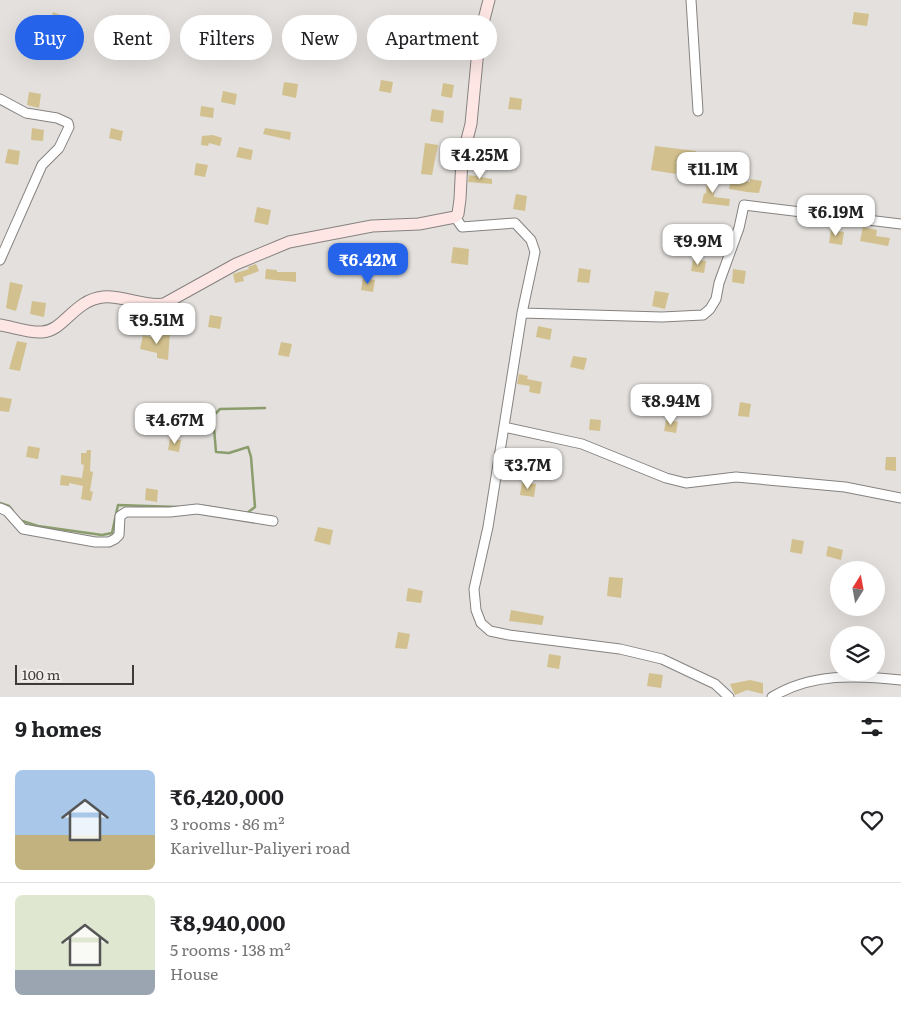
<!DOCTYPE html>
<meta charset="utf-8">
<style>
:root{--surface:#fff;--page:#f2f2f2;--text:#202124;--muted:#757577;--line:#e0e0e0;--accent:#2563eb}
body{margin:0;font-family:Literata,serif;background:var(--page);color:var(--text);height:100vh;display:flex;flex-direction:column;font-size:19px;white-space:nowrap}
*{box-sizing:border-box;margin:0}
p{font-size:16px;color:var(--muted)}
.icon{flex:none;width:28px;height:28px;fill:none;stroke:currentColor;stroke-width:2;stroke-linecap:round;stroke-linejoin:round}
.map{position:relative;height:697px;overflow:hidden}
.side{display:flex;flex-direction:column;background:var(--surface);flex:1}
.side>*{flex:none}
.banner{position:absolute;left:15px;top:15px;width:500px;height:45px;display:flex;gap:10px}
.needle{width:32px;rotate:11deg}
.tools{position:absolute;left:830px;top:561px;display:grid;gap:10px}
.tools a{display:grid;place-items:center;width:55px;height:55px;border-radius:50%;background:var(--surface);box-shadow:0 5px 20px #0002;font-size:25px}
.scale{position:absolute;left:15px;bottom:12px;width:119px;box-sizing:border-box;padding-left:5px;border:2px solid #3e3c3b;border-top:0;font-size:14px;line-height:18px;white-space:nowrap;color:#3e3c3b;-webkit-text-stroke:4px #f0edea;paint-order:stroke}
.price{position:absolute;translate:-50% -42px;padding:0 11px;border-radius:10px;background:#fff;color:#222;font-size:16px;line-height:32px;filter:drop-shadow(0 1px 2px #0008)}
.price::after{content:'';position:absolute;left:50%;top:30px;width:15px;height:11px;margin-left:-8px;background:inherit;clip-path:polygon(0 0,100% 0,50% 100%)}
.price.on{background:var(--accent);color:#fff}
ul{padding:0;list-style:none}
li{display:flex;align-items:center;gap:15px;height:125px;padding:0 15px}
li+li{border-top:1px solid var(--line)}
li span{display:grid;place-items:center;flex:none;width:140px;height:100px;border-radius:8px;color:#555}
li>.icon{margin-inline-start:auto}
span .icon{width:60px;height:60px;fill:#fffc;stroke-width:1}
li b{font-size:21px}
h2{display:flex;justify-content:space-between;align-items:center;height:60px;padding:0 15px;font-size:21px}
.pill{padding:0 18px;border-radius:22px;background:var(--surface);box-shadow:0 5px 20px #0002;font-size:18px;line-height:45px}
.pill.on{background:var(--accent);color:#fff}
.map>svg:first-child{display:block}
</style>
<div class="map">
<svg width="901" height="697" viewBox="0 0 901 697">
<rect width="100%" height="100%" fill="#e3e0dd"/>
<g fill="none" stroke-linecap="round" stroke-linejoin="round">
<path stroke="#8b9d6d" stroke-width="2.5" d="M0,503l9,3 4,5
M204,506l43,7 8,-6 -4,-50 -3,-10 -19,6 -13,-1 -3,-36 7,-7 45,-1
M19,520l19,6 64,9 10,-2 6,-28 60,2"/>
</g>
<path fill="#d2c18e" d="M53,12l13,5 -3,9 -13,-4z
M854,12l15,2 -2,12 -15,-2z
M381,80l12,2 -2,11 -12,-2z
M284,82l14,2 -2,14 -14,-3z
M443,83l11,2 -2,13 -11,-2z
M223,91l14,3 -2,11 -14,-3z
M29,92l12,2 -2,14 -12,-3z
M510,97l12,2 -1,11 -13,-1z
M201,106l13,2 -1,10 -13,-2z
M432,109l12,2 -1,12 -13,-2z
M32,128l12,2 -1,11 -12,-1z
M111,128l12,3 -2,10 -12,-3z
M265,128l26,4 -1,8 -27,-6z
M213,135l9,3 -2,8 -11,-3 -1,3 -7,-1 1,-9z
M425,143l13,2 -6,30 -11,-1z
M655,146l41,5 -2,10 -16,-3 -2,16 -25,-4z
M239,147l14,3 -2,10 -15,-3z
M8,149l12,2 -2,14 -13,-2z
M196,163l12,2 -3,12 -11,-2z
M469,175l23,4v5l-24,-2z
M707,176h8l-1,21 16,2 -1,7 -27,-3 2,-10 2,1z
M731,179l19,3v-3l12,2 -3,12 -12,-1 -18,-3z
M516,194l11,2 -2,15 -12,-2z
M257,207l14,3 -3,15 -14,-3z
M863,227l14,3 -1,6 14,2 -2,8 -28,-5z
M831,230l13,2 -2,13 -13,-2z
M453,247l16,2 -1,16 -17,-2z
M693,259l13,2 -2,12 -13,-2z
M256,264l3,7 -16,6 1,4 -9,2 -2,-9 16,-5 -1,-2z
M579,268l12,2 -2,13 -12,-1z
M266,269l11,1v2h19v10l-31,-3z
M733,269l13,2 -2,13 -12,-2z
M363,278l12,2 -2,12 -12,-2z
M10,282l13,3 -7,26 -10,-3z
M655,291l14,2 -4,16 -13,-3z
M32,301l14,2 -2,14 -14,-3z
M210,315l12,2 -2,12 -12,-2z
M538,326l14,3 -2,11 -14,-3z
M160,331h10l-2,29 -11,-2v-5l-17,-4 3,-14 17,4z
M17,341l10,2 -7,28 -11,-2z
M281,342l11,2 -3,13 -11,-2z
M573,356l14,2 -3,12 -14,-3z
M519,374l9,2 -1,3 15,3 -2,12 -11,-2 1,-6 -13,-2z
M0,397l12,2 -3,13 -9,-1z
M740,402l11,2 -2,13 -11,-1z
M590,419l11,1 -1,11 -11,-1z
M666,420l12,2 -2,11 -12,-2z
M170,438l11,2 -2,12 -11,-2z
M28,446l12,2 -2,11 -12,-2z
M87,450h4l-1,21 3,1 -3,19 3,1 -2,9 -10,-2 2,-13 -14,-3v3l-9,-1 1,-10 21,3 2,-13 -3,-1v-11h5z
M886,457h10v14l-11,-1z
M522,482l14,2 -2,13 -14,-2z
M146,488l12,2 -1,12 -12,-2z
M318,527l15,3 -3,15 -16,-4z
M792,539l12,2 -2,13 -12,-2z
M828,546l15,4 -2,10 -15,-4z
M609,577l14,1 -2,20 -14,-2z
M408,588l15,3 -2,12 -15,-2z
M511,610l33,6 -2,9 -33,-4z
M398,632l12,2 -3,15 -12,-1z
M549,654l12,2 -2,13 -12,-2z
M649,673l14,2 -2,13 -14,-2z
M750,680l13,3v11l-16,-4 -12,5 -5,-11z"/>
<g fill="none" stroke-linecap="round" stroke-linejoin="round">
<g stroke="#858280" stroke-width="11">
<path id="street" d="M691,0l7,111
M0,99l26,14 31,5 11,5 1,4 -10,21 -17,17 -42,95
M455,217l7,10 53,-4 16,17 4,12 -13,61 -34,214 -14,62 2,21 5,13 9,8 19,4 111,14 42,10 53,25 14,13
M522,313l140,4 41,-2 7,-6 6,-10 3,-16 20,-55 5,-23 157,19
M504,427l78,17 84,34 20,5 50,-6 109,10 56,11
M0,508l7,3 16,18 72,13h14l6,-3 4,-4 1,-19 6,-4h44l27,-3 76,12
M772,697c39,-24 85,-22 129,-17"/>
</g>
<g stroke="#858280" stroke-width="13">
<path id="secondary" d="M0,325c13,2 29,8 42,7 22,-1 32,-32 61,-35 20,-2 40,10 61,7l72,-40 53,-22 83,-16 47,-2 36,-7 3,-3 2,-15 2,-40 9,-35 8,-85 10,-39"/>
</g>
<use href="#street" stroke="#fff" stroke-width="9"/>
<use href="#secondary" stroke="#fde6e3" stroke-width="11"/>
</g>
</svg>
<div class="tools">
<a><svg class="needle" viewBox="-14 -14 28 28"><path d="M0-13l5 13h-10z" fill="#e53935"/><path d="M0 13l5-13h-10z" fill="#757577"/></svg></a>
<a><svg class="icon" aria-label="layers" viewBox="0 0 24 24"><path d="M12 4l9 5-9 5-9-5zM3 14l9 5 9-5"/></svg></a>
</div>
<div class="scale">100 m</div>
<b class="price" style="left:480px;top:180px">₹4.25M</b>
<b class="price" style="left:713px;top:194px">₹11.1M</b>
<b class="price" style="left:836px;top:237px">₹6.19M</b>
<b class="price" style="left:698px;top:266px">₹9.9M</b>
<b class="price on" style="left:368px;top:285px">₹6.42M</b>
<b class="price" style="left:157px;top:345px">₹9.51M</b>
<b class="price" style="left:671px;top:426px">₹8.94M</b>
<b class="price" style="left:175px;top:445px">₹4.67M</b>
<b class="price" style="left:528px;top:490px">₹3.7M</b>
<div class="banner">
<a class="pill on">Buy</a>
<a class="pill">Rent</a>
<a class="pill">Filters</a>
<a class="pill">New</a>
<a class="pill">Apartment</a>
</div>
</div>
<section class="side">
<h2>9 homes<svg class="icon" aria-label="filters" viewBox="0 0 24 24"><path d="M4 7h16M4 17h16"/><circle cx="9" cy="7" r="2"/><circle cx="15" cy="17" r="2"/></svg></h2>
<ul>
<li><span style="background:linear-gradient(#a9c7e8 65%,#c2b280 0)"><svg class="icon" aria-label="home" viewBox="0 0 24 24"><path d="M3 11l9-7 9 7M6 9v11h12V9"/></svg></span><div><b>₹6,420,000</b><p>3 rooms · 86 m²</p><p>Karivellur-Paliyeri road</p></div><svg class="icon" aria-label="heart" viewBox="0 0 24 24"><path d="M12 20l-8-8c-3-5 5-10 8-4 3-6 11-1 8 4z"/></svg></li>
<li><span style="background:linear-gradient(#dfe7d0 75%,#9aa5b1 0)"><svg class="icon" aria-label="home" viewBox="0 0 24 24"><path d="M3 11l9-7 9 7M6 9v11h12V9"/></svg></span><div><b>₹8,940,000</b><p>5 rooms · 138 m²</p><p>House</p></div><svg class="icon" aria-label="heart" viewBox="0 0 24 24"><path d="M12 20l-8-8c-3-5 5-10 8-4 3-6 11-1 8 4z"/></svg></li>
</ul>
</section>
